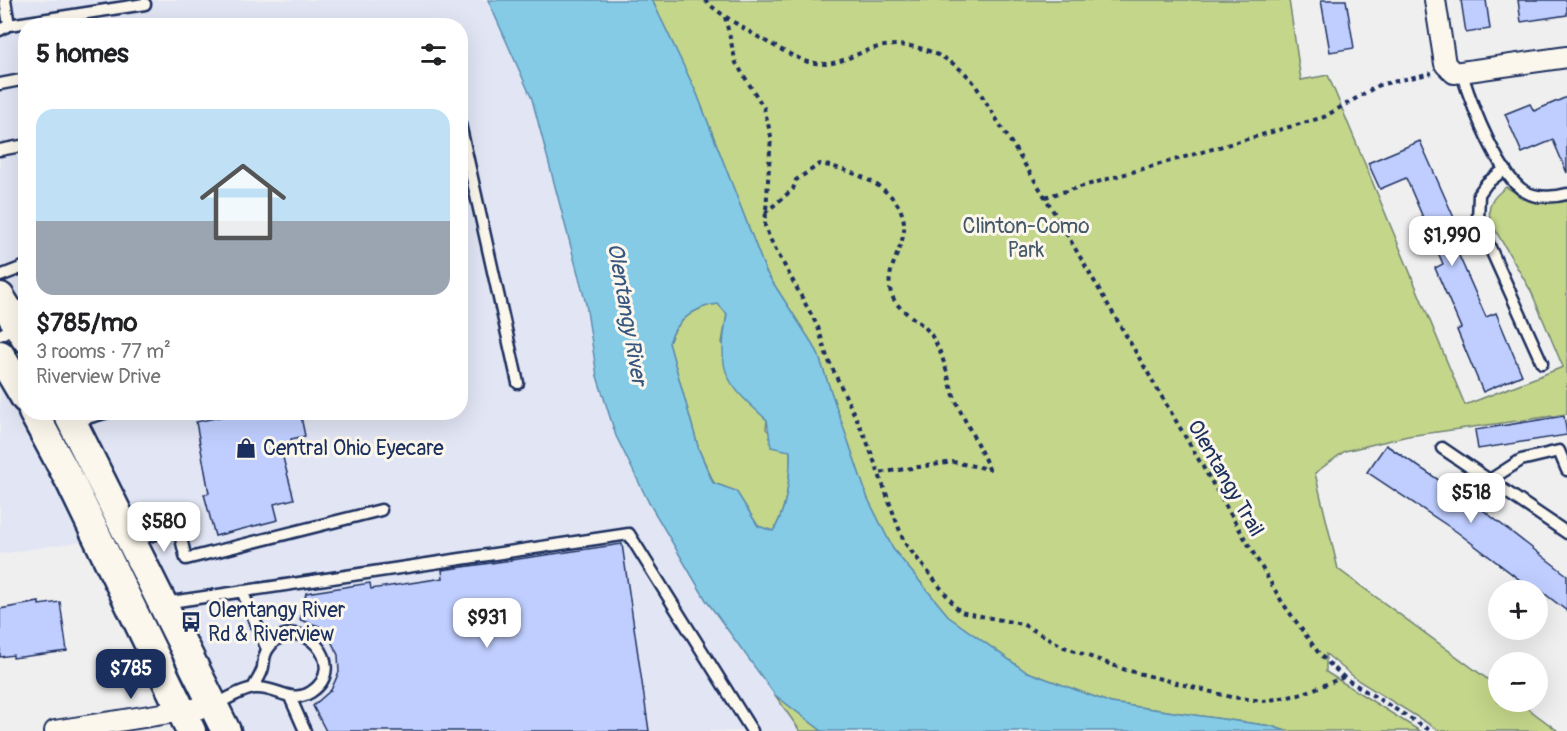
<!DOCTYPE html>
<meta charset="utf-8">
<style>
:root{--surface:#fff;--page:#f2f2f2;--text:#202124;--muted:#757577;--accent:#1b2f5e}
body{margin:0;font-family:Pangolin,sans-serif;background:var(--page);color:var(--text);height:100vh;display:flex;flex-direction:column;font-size:22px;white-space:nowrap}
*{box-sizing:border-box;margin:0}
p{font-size:20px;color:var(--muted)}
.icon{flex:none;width:33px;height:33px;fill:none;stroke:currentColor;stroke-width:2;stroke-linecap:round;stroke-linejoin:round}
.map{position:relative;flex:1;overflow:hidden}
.panel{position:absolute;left:18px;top:18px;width:450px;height:402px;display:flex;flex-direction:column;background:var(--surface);border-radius:24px;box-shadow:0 6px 24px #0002}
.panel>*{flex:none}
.fabs{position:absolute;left:1488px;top:580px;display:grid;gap:12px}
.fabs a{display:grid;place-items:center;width:60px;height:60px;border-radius:50%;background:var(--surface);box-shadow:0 6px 24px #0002;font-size:30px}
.price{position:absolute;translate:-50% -51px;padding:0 14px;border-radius:12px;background:#fff;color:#222;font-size:20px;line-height:39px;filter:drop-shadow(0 2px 3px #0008)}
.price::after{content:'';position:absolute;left:50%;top:36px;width:18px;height:14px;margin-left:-9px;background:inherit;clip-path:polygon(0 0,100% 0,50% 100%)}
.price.current{background:var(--accent);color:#fff}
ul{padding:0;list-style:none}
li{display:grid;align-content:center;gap:12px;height:318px;padding:0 18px}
li span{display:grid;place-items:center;height:186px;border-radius:18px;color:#555}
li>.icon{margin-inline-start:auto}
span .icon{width:108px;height:108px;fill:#fffc;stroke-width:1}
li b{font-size:26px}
h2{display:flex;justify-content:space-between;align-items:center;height:72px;padding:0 18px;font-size:26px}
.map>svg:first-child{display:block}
</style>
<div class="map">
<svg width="1567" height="731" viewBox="0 0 1567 731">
<rect width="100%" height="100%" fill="#efeff0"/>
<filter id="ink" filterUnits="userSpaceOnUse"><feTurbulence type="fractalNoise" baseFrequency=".0167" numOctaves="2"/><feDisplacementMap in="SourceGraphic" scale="12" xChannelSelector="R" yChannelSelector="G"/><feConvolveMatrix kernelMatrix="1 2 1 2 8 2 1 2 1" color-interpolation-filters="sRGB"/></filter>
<g filter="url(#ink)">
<path fill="#e1e5f4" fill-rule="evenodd" d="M0,0h488l44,99 54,205 11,72 19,60 33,67 57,97 94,131h-593l-92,-195 -115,18zM26,26h434v386h-434z"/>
<path fill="#c4d68a" stroke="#708274" stroke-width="1.5" d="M652,0h637l12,80 27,-5 137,330 98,-38 -32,-76 -40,-68c-5,-18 1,-25 15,-36 19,12 38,16 61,12v215l-159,22 -63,15 -30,22 23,96 160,118v15h21l39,29h-118l-81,-50 -33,-27v18l94,59h-134l-15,-5 -160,-23 -86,-32 -75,-53 -57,-69 -25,-50 -51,-148 -51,-79 -69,-178z
M718,304l9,10 -5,29 36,68 9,9 -1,9 24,22c1,23 -4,61 -17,80l-15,-5 -22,-35 -22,-8 -15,-33 -30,-107c7,-22 27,-37 49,-39z
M775,695l47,36h-22z"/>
<path fill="#85cbe6" stroke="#5b8db0" stroke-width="1.5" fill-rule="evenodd" d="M488,0h164l45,94 69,178 51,79 51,148 25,50 57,69 75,53 86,32 160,23 15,5h-464l-47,-36 -69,-95 -57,-97 -33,-67 -19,-60 -11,-72 -54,-205zM718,304l9,10c-10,58 -3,68 40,106l4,27 19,4c1,22 -4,62 -17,80l-15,-5 -22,-35 -23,-8 -14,-33 -30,-107c6,-22 27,-37 49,-39z"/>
<path fill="#bfceff" stroke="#1b2f5e" stroke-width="1.5" d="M1321,0h25l8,48 -24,4z
M1461,0h25l4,29 -24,4z
M1518,0h49v15l-46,7z
M1567,97v76l-14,-33 -31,13 -17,-39 25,-10 4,7z
M1420,141l39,88 -10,4 37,84 10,-4 26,62 -39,17 -26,-62 4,-2 -26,-60 8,-4 -37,-86 -26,11 -12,-26z
M243,412h57l5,24 -14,3 2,13 -11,2 12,45 -20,5 4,16 -63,16 -11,-42 5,-1 -13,-71z
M1564,416l3,19 -89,14 -3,-19z
M1386,445l89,59 92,71v36l-31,-24 -3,3 -76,-58 -90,-60z
M622,544l27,187h-323l-13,-25 18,-16 8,-18 -1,-17 -8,-16 -11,-13 -19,-6 6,-27 64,-10 1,6 72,-11 -1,-8z
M39,602v3l21,-3 7,49 -54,7v-3l-13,2v-48z"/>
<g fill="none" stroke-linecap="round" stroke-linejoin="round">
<g stroke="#1b2f5e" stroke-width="15">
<path id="service" d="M9,25l136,-21
M0,30l9,-5 -4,-25
M1462,74c9,29 39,110 68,120 10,4 26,3 37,0
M0,84l26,-5
M460,124l58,259
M0,150l26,-5
M1505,169l-18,14 -8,11 -1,27 64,142
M0,276l26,-10
M0,335l18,-10
M73,422l35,-10
M1442,448l125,85
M1490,480l31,-20 38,-9 8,19
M132,542l46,-16 8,33 195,-49
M242,591l25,58
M164,603l465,-69 123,197
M290,697l15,34
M213,706c13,-6 29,-17 42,-18 21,-2 36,17 56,4 40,-26 -11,-83 -41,-46 -6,7 -6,13 -7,21 -1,7 -7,15 -10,21"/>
</g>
<g stroke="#1b2f5e" stroke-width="24">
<path id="minor" d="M1435,0l10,64 9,9 113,-16
M55,731l158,-25"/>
</g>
<g stroke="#1b2f5e" stroke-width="33">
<path id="secondary" d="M0,297l26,41
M0,355l26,44
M33,412l38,71 120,248
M67,412l159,319"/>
</g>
<path stroke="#1b2f5e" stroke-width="4" stroke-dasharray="4.5 4.5" stroke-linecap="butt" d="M705,0c12,15 84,56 103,62 6,1 12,2 18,2 16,-1 33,-12 49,-16 36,-10 76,7 99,35l71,114 237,405 38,53 26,24 85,52
M725,17l11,46 28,45 7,28 -6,90 5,13 48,88 9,30 39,82 38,103 56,70 62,12 42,23 62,23 105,27 33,4 35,-6 45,-18
M1045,197l279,-80 55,-32 53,-12
M765,213l28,-24 3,-9 24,-16c34,6 93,28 83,72 -4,20 -18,36 -12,57 6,19 27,25 38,39 17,23 18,50 30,76 10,21 21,40 30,61l-36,-7 -75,11"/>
<use href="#service" stroke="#fbf7ec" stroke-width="10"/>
<use href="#minor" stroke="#fbf7ec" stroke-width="20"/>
<use href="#secondary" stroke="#fbf7ec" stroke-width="28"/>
</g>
</g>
<defs>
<g id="shop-bare" transform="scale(1.62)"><path d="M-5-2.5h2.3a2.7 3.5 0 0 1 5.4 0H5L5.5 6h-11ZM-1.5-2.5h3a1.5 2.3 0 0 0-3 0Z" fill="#1b2f5e" stroke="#fbf7ec" stroke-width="2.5" paint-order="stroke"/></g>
<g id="bus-bare" transform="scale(1.62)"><path d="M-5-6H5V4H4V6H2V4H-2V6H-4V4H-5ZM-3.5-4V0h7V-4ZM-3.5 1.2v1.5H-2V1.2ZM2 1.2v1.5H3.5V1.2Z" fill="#1b2f5e" stroke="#fbf7ec" stroke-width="2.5" paint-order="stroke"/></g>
</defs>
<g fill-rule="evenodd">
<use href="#shop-bare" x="246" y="448"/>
<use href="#bus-bare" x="191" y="622"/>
</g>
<g text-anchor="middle" stroke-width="6" stroke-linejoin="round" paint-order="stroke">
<g font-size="21" fill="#455969" stroke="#fbf7ec">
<text x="1026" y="233">Clinton-Como<tspan x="1026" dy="24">Park</tspan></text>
</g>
<g font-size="21" fill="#1b2f5e" stroke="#fbf7ec" text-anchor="start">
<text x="263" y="455">Central Ohio Eyecare</text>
<text x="208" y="617">Olentangy River<tspan x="208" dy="24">Rd &amp; Riverview</tspan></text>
</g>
<g font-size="21" fill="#1b2f5e" stroke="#fbf7ec">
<text transform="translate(1226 478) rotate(60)" y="7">Olentangy Trail</text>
</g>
<g font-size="22" font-style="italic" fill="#365680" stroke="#fbf7ec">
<text transform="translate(628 314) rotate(80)" y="8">Olentangy River</text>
</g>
</g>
</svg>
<div class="fabs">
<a>+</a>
<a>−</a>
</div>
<b class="price" style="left:1452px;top:267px">$1,990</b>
<b class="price" style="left:1471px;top:524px">$518</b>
<b class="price" style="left:164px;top:553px">$580</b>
<b class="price" style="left:487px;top:649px">$931</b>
<b class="price current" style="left:131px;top:700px">$785</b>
<section class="panel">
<h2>5 homes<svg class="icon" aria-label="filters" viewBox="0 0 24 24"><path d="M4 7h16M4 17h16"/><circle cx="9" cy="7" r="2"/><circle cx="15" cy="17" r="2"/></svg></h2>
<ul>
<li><span style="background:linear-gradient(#bfe0f5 60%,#9aa5b1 0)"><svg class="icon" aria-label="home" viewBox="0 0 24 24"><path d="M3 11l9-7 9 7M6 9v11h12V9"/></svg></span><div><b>$785/mo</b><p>3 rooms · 77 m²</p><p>Riverview Drive</p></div></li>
</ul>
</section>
</div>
